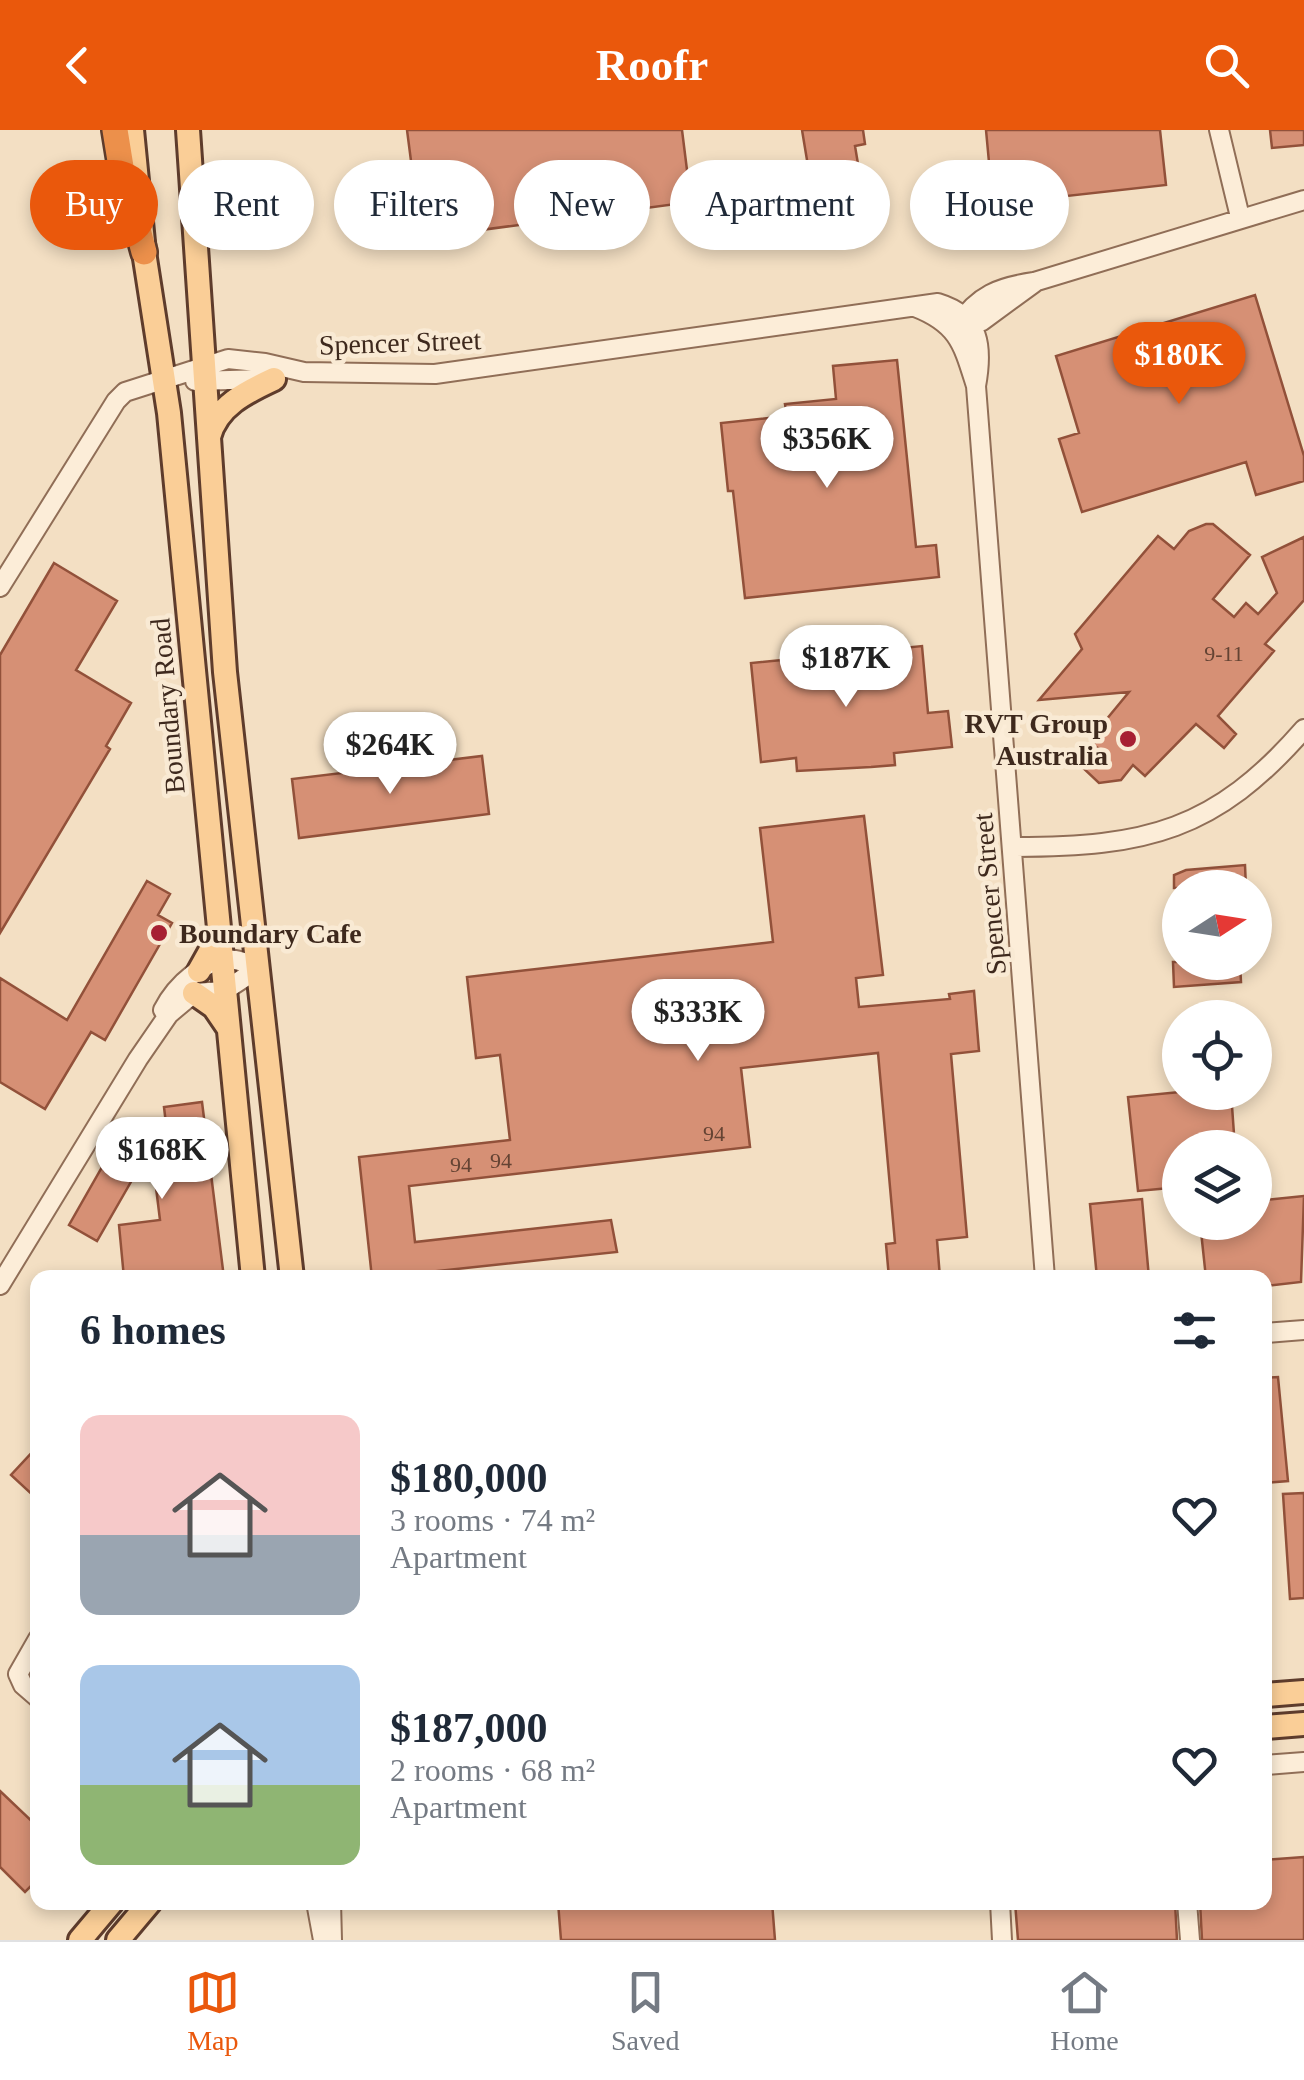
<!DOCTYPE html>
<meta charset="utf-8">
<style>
:root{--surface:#fff;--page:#f6f6f7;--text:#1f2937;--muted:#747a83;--line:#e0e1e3;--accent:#ea580c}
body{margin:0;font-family:"Times New Roman",serif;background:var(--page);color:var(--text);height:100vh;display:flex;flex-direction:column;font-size:38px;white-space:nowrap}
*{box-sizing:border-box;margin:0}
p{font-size:32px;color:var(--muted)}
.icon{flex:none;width:55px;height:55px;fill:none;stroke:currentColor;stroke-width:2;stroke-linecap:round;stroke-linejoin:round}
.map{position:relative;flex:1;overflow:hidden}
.sheet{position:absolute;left:30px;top:1140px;width:1242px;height:640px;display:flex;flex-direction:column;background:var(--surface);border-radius:20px;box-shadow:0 5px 15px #0003}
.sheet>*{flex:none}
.top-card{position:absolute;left:30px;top:30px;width:1245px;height:90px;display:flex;gap:20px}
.needle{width:65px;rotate:78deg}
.buttons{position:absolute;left:1162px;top:740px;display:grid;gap:20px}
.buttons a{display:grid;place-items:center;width:110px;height:110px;border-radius:50%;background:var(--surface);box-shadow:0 5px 15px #0003;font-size:50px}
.price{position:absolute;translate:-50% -85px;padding:0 22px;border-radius:35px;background:#fff;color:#222;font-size:32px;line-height:65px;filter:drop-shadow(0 2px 5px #0008)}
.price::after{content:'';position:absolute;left:50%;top:60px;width:30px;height:22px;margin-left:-15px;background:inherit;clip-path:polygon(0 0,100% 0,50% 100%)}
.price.current{background:var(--accent);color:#fff}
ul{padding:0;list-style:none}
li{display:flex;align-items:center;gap:30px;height:250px;padding:0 50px}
li span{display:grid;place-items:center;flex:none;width:280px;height:200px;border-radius:20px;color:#555}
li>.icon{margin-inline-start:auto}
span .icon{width:120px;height:120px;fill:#fffc;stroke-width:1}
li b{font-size:42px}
h2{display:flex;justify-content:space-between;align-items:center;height:120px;padding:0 50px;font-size:42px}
.chip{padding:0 35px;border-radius:45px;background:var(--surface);box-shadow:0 5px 15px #0003;font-size:35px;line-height:90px}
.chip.current{background:var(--accent);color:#fff}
header{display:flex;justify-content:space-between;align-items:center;height:130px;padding:0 50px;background:var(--accent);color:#fff;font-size:45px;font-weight:700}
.menu{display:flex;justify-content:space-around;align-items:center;height:140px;border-top:2px solid var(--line);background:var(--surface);font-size:28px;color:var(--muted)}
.menu a{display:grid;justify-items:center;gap:5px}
.menu .current{color:var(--accent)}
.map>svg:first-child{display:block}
</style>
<header><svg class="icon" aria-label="back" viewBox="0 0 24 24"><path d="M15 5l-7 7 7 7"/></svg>Roofr<svg class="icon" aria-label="search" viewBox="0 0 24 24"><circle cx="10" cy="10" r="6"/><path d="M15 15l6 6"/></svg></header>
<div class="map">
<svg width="1304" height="1810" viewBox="0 0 1304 1810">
<rect width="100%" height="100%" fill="#f3dfc3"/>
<path fill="#d69075" stroke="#92513a" stroke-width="2.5" d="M407,0h275l9,72 -270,36z
M802,0h61l2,14 -10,2 6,36 -49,8z
M986,0h174l6,55 -127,14 2,20 -34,4 -2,-21 8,-1 -3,-30 -20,2z
M1270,0h34v15l-32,3z
M1255,165l49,161v25l-48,14 -10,-33 -164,50 -23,-73 20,-6 -23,-77z
M897,230l19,187 20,-2 3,32 -194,21 -12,-107h-5l-7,-68 66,-7 -2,-12 51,-5 -3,-33z
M1206,394h7l37,31 -37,44 21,18 12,-14 12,11 19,-21 -15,-36 42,-20v63l-39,44 9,7 -56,65 18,18 -12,14 -28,-24 -51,52 -12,-11 -12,15 -22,3 -17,-16 16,-19 -5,-3 8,-9 -5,-4 33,-40 -90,8 43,-51 -7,-15 83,-98 16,13 15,-18z
M54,433l63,38 -41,69 55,33 -25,43 4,3 -110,184v-278z
M922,516l6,67 20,-2 4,36 -58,6 1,12 -24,2 -74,4 -1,-13 -35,4 -10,-99z
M482,626l7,58 -190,24 -7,-59z
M864,686l19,159 -27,3 3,29 91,-8 -1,-5 25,-3 5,60 -28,3 16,183 -30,3 3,38h-51l-3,-34 9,-1 -17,-190 -137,15 9,79 -341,39 6,56 196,-22 6,32 -245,26 -13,-121 151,-17 -10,-85 -24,3 -9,-81 306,-35 -13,-114z
M1245,735l1,23h-72v-13l12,-5z
M147,751l23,13 -12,21 14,8 -67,117 -14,-8 -46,77 -45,-27v-104l67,42z
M1173,832h67l1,20 -67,5z
M1180,962h51l4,56h-55v39l-42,4 -10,-94z
M202,972l22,176h-100l-5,-53 41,-5 -9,-73 -54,94 -28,-16 57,-100 43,25 -5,-43z
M1304,1066l-3,86 -36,4v-8h-59l-6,-56h55v-21z
M1142,1069l7,79h-52l-7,-74z
M1278,1247l10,104 -23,2v-105z
M38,1316v54l-27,-25z
M1304,1363v105l-14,1 -7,-105z
M0,1661l38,36v52l-13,13 -25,-25z
M1304,1727v83h-102l-2,-38h65v-42z
M558,1772h214l3,38h-214z
M1015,1772h160l2,38h-159z"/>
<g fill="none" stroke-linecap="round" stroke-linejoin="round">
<g stroke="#906e57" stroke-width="22">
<path id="minor" d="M1219,0l21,87
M915,177c44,17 48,38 61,79l69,892
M958,195c20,-30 41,-38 76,-43l270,-82
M964,198l18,-7 52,-38
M195,251l74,-2
M0,457l116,-186 9,-9 103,-33 37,4 39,9 131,2 503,-71c43,13 45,45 38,83
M1014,717c132,0 201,-16 290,-118
M163,880c12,-24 43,-54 72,-50 8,1 16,5 24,8
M0,1155l138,-226 31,-45 25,-21 30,-2 35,-23
M1265,1203l39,-3
M38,1509l-20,35 5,11 15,13
M1265,1635l39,-3
M316,1772l7,38
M331,1772l1,38
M1000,1772l2,38
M1187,1772l3,38"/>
</g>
<g stroke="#5e3c2c" stroke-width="28">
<path id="major" d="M132,0l12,122 25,161 84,865
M188,0l37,542 67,606
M209,307c8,-31 37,-45 65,-58
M199,841l19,-34
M194,863l20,14 13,19
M1265,1565l39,-3
M1265,1597l39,-3
M80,1810l32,-38
M118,1810l32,-38"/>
</g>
<g stroke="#5e3c2c" stroke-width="30">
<path id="highway" d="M115,0l6,37 23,85"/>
</g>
<use href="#minor" stroke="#fcedd8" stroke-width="18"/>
<use href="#major" stroke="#face97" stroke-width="22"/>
<use href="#highway" stroke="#ec904b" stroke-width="25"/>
</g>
<g fill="#a72033" stroke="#f9ead4" stroke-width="4">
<circle cx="1128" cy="609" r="10"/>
<circle cx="159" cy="803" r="10"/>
</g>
<g text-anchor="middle" stroke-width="9" stroke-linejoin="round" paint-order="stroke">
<g font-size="22" fill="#644333">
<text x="1224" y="531">9-11</text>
<text x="714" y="1011">94</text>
<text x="501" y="1038">94</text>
<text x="461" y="1042">94</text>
</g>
<g font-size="28" fill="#3e291d" stroke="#f9ead4">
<text transform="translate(400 212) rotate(-2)" y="10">Spencer Street</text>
<text transform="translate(167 576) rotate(-95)" y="10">Boundary Road</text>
<text transform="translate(989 764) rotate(-95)" y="10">Spencer Street</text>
</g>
<g font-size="28" font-weight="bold" fill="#3e291d" stroke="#f9ead4" text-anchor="end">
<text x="1108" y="603">RVT Group<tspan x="1108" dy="32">Australia</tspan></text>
<text x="179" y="813" text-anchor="start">Boundary Cafe</text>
</g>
</g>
</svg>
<div class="buttons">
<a><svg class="needle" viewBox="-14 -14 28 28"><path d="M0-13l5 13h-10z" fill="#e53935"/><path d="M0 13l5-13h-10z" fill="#747a83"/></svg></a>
<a><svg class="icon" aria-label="locate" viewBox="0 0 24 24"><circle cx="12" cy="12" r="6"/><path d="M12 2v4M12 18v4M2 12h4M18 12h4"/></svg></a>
<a><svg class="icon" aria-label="layers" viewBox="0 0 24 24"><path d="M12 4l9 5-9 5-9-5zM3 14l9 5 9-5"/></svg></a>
</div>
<b class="price current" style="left:1179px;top:277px">$180K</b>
<b class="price" style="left:827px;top:361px">$356K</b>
<b class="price" style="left:846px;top:580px">$187K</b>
<b class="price" style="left:390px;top:667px">$264K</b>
<b class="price" style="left:698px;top:934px">$333K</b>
<b class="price" style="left:162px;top:1072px">$168K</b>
<div class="top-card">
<a class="chip current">Buy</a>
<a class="chip">Rent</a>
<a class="chip">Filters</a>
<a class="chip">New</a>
<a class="chip">Apartment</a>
<a class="chip">House</a>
</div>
<section class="sheet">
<h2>6 homes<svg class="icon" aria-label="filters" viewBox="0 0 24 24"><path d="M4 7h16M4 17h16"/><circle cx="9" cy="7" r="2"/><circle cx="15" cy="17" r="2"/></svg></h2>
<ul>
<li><span style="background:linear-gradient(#f6c9c9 60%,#9aa5b1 0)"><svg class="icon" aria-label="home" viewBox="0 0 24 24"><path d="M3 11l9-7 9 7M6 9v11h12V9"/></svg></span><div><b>$180,000</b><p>3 rooms · 74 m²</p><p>Apartment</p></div><svg class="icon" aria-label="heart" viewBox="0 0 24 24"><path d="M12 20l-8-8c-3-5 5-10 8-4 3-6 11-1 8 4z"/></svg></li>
<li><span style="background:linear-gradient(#a9c7e8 60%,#8fb573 0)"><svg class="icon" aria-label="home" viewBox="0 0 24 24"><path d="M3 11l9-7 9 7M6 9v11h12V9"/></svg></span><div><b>$187,000</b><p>2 rooms · 68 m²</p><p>Apartment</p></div><svg class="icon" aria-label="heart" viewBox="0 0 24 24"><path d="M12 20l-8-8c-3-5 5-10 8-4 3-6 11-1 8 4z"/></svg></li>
</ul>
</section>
</div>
<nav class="menu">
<a class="current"><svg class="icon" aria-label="map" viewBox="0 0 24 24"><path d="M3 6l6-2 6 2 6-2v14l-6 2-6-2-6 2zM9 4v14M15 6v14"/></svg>Map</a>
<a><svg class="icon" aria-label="saved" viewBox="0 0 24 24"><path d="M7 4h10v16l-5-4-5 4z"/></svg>Saved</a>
<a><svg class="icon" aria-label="home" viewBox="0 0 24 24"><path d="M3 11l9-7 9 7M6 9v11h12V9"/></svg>Home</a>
</nav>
